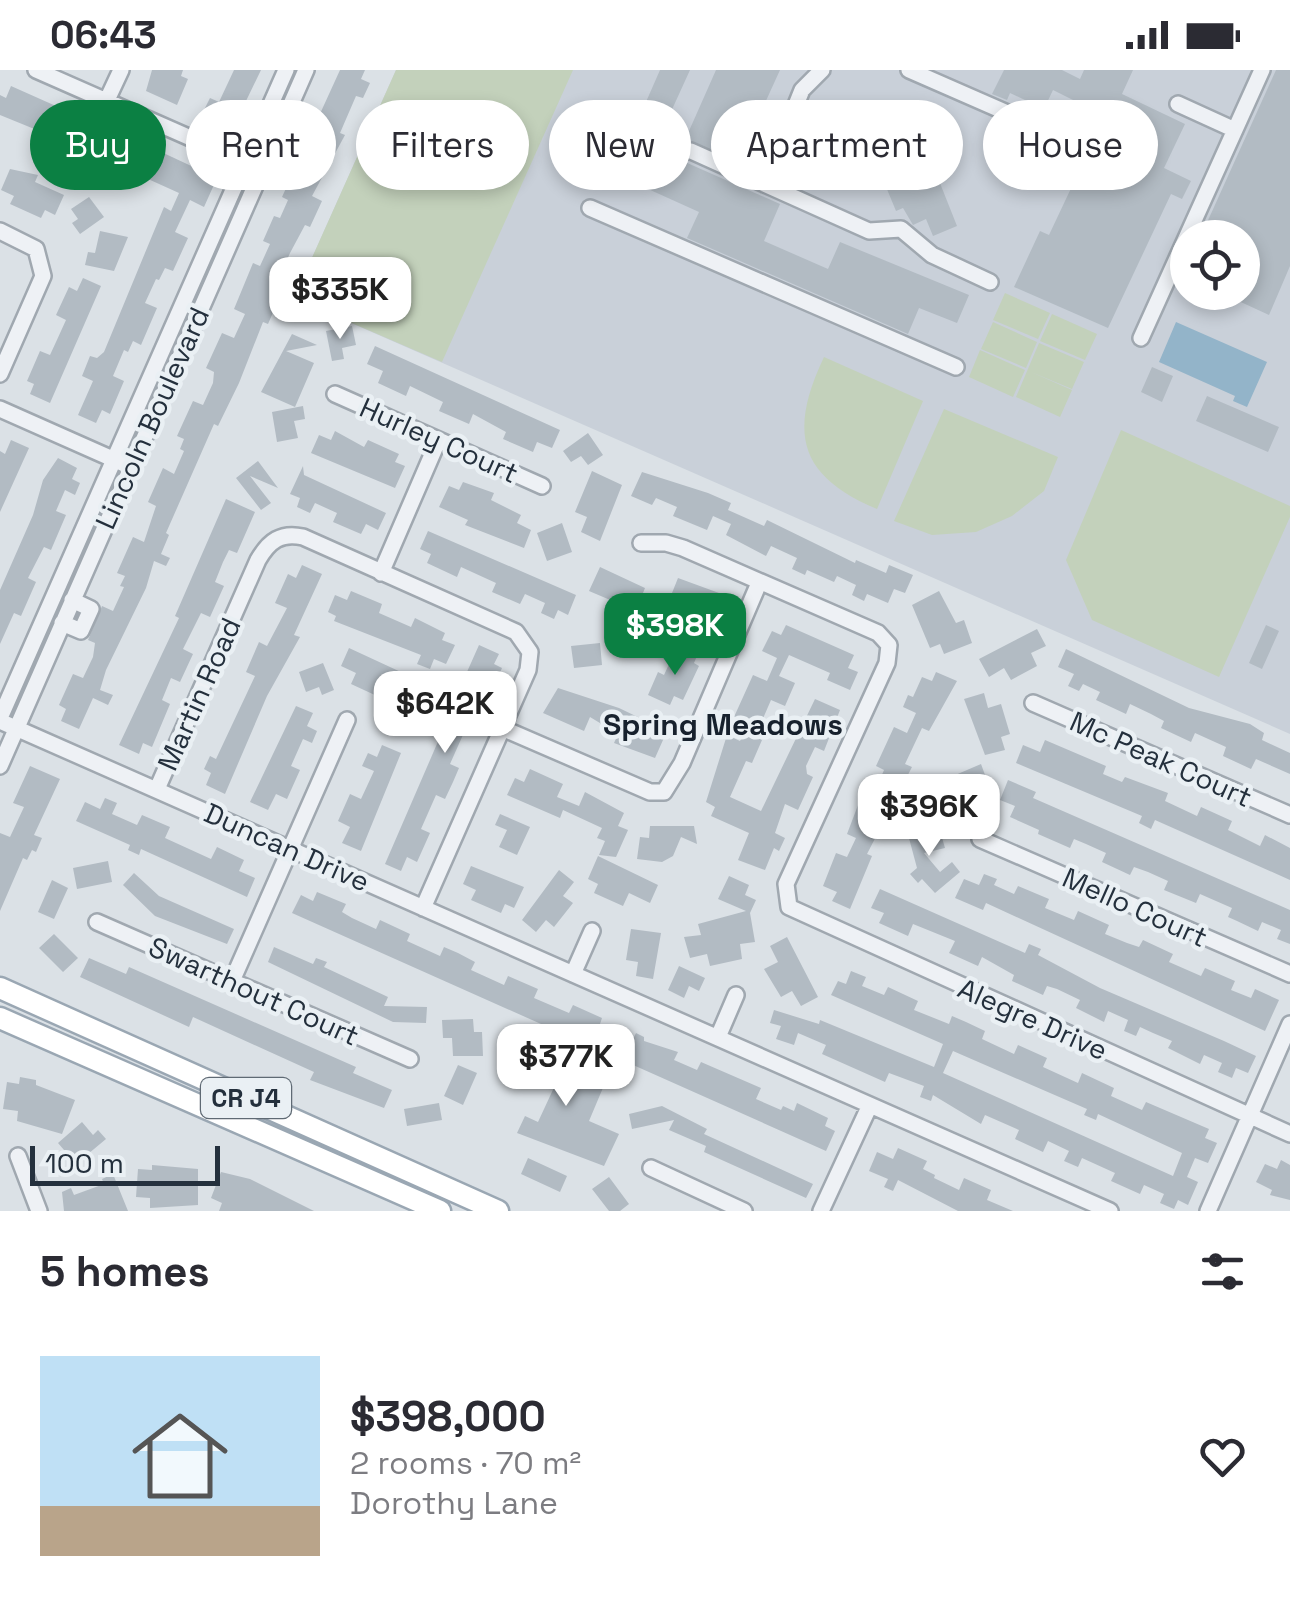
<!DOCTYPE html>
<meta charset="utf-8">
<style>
:root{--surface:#fff;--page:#f7f7f7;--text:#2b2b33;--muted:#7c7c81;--accent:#0b8043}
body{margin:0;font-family:"Space Grotesk",sans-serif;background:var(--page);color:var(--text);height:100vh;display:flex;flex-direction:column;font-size:38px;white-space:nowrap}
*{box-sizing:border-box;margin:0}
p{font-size:32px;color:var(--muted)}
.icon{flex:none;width:55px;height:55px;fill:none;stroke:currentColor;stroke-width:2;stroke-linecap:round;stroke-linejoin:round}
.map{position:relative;height:1141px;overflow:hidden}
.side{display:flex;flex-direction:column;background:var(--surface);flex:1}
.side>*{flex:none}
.banner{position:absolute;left:30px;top:30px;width:1230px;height:90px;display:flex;gap:20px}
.tools{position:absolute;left:1170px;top:150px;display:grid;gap:20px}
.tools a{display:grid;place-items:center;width:90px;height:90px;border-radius:50%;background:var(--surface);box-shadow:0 5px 15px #0003;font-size:50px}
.scale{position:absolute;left:30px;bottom:25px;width:190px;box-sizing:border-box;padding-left:10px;border:5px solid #24303d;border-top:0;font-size:28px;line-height:35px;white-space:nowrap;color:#24303d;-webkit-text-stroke:8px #eaf0f4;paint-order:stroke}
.price{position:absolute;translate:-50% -85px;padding:0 22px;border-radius:20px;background:#fff;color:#222;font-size:32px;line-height:65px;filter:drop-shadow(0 2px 5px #0008)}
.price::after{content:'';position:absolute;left:50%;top:60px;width:30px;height:22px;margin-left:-15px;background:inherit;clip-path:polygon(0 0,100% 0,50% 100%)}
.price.selected{background:var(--accent);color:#fff}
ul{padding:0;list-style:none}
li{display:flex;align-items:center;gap:30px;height:250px;padding:0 40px}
li span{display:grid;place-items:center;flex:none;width:280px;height:200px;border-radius:0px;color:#555}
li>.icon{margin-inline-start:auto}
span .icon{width:120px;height:120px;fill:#fffc;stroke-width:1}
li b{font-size:42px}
h2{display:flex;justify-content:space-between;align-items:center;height:120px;padding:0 40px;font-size:42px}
.chip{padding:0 35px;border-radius:45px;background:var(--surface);box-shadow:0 5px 15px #0003;font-size:35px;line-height:90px}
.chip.selected{background:var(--accent);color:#fff}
.status{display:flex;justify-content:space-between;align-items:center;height:70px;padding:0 50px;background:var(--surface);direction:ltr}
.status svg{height:28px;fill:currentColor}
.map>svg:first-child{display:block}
</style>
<div class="status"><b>06:43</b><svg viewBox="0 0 49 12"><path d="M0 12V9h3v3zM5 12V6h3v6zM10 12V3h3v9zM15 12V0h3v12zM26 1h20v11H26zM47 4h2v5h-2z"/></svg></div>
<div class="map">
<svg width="1290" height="1141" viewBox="0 0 1290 1141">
<rect width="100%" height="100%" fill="#dbe1e6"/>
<path fill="#c9d0d9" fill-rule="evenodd" d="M396,0h894v664l-996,-436zM1188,168h54v54h-54z"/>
<path fill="#c3d1bb" d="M396,0h177l-131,292 -148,-64z
M1005,223l45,20 -12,26 -45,-19z
M1052,244l45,20 -12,26 -45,-19z
M993,252l44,20 -11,26 -45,-19z
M1039,273l45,19 -12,27 -41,-17 41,18 -12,27 -44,-20z
M980,280l45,20 -12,27 -44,-20z
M824,287l99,44 -46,108c-78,-33 -89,-76 -53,-152z
M944,339l114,48 -14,34 -32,25 -36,16 -44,3 -38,-14z
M1121,360l169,76v11l-71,160 -127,-57 -26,-60z"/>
<path fill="#93b4c9" d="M1176,252l91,40 -20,45 -14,-6 2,-5 -76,-34z"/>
<path fill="#b2bbc3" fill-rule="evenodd" d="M152,0h31l-2,6 7,3 -11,26 -31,-14z
M234,0h27l-28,58 -31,-14 8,-16 9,4z
M340,0h25l-4,9 9,4 -7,15 -7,-2 -16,37 5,2 -33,61 10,5 -12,26 -5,-2 -15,28 -20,45 8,3 -10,23 -5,-2 -24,61 -21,43 -4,-2 -48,109 3,2 -8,19 9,4 -4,8 -12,-5 -8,27 -40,82 -6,20 13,5 -5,10 -15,-7 -14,31 -18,-8 5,-12 -7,-4 14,-31 10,4 10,-21 2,-14 -7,-3 14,-34 11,5 11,-24 -4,-1 5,-10 -8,-3 16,-36 11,5 12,-36 -8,-4 15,-34 11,6 10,-23 -4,-2 4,-10 -7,-3 16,-35 10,4 10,-22 1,-11 -8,-4 16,-35 12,5 11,-24 -11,-5 19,-46 7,3 10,-22 -7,-3 11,-25 6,2 8,-18 -6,-3z
M660,0h30l-31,68 -24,-11z
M716,0h64l-41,90 -54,-20z
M1004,0h58l18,9 4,-9h49l-11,24 63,30 -21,44 27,13 -9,18 -11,-5 -63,134 -94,-41 26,-56 9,4 49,-104 -33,-15 8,-16 -20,-10 -9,19 -34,-16 -3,7 -15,-6z
M1276,0h14v196l-21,49 -50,-23h23v-54h-42z
M11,16l110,49 -4,10 21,9 4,-11 75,35 -13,29 -14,-7 -15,32 13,6 -15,33 -8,-3 -6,12 -3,-1 -11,24 12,5 -16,37 -8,-4 -5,11 -4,-2 -11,26 11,5 -14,33 -8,-4 -6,13 -18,-8 15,-34 -11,-5 8,-20 7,2 7,-6 60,-145 7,4 8,-18 -104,-47 -2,5 -26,-12 2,-4 -49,-20v-20l6,3z
M685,92l95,42 -16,37 64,28 12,-27 129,53 -12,28 -38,-15 -11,26 -221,-96 12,-26 -62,-28 10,-21 31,14z
M932,93l25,63 -24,10 -7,-17 -13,6 -10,-17 -7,3 -12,-29z
M10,99l28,6 -3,7 29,13 -9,20 -10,-5 -4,8 -31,-14 4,-8 -13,-6z
M89,127l15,20 -24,17 -8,-11 6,-4 -7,-10z
M100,161l28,6 -14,34 -29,-6 3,-13 7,1z
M83,208l18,8 -51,117 -20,-9 4,-10 -7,-3 13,-30 10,4 6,-13 10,-22 -10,-5 13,-28 8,4z
M352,256l4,19 -14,3 2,11 -12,2 -6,-30z
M292,264l25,11 -31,6 28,12 -19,44 -34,-15z
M375,276l185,84 -8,18 -15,-6 -4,10 -30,-13 3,-7 -33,-18 -4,10 -30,-13 4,-9 -33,-16 -4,10 -28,-13 5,-12 -16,-7z
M1152,297l21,9 -11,26 -21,-10z
M1207,326l72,31 -11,25 -72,-31z
M303,336l2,13 -11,2 4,17 -21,4 -5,-30z
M335,361l29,16 4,-7 31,14 -4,8 10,4 -10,22 -84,-35 8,-18 12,5z
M588,363l15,22 -15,10 -7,-9 -10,6 -8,-11z
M11,370l18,8 -29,64v-61l5,3z
M58,388l19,10 -5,11 8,4 -5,12 -10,-5 -9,21 10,4 -15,35 -7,-3 -16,31 8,4 -15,34 -7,-3 -14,31v-54l33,-75 10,-35z
M258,391l20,27 -28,-12 21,27 -10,7 -25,-32z
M303,396l1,9 82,38 -8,17 -12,-6 -5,10 -28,-12 4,-9 -22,-10 -5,10 -13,-6 3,-9 -10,-4z
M592,401l30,14 -22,56 -19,-9 6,-15 -12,-5z
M642,402l66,21 23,10 -3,7 36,16 3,-6 88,43 1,-3 30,13 3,-8 24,10 -8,18 -11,-4 -6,14 -21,-9 -3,7 -12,-6 4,-10 -19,-9 -3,6 -27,-12 -2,5 -13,-6 5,-11 -26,-12 -5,10 -40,-21 5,-11 -18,-8 -6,14 -34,-14 4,-9 -21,-9 -4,7 -21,-9z
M463,412l31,11 -3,7 30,15 -4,8 14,7 -7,18 -59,-23 3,-5 -29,-13 10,-21 10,4z
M226,429l29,13 -18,41 -8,-3 -6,12 -8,20 9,4 -14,31 -9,-4 -18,36 10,5 -13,28 -9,-4 -9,22 8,4 -18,43 -9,-4 -4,11 -20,-9 60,-127 -4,-2z
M562,453l10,29 -25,9 -10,-28z
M428,461l148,64 -8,20 -10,-5 -4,9 -13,-6 4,-10 -20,-9 -5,10 -28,-12 4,-9 -35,-16 -4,10 -30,-14 4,-9 -11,-5z
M302,495l20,9 -28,61 6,2 -33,59 -42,98 -19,-9 5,-12 -7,-4 6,-13 6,3 39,-83 -9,-4 13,-30 8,4 20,-38 -12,-5 13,-29 8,4z
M600,497l45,21 -4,10 10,4 -9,22 -23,-11 3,-8 -33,-14z
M678,508l41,15 -4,10 10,4 -10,22 -47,-26z
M351,521l31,13 -3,9 32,14 4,-9 30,15 -3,7 13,5 -9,19 -12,-5 -4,10 -13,-5 4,-9 -87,-34 2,-5 -8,-4 7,-17 12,5z
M939,521l17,32 8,-3 8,23 -28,11 -4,-10 -10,4 -18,-43z
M786,555l68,30 -6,13 10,4 -8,18 -23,-10 3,-7 -41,-18 -10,21 16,7 -10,23 -14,-6 -16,37 7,3 -10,23 -6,-2 -16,36 31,14 54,-112 25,11 -16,41 -9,-4 -9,19 1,8 6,3 -15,33 -13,-6 -10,29 10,5 -6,13 -5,-3 -9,22 -27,-10 11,-27 -38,-17 4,-9 -9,-5 21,-67 13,6 9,-18 -15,-6 19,-42 14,6 10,-23 -15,-7 10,-20 9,4z
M1266,555l13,6 -17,38 -13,-6z
M1037,559l9,17 -15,7 6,13 -26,14 -7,-12 -15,9 -10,-18z
M600,573l2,22 -28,3 -3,-22z
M479,575l20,9 -5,10 8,4 -13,30 -9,-4 -8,20 9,4 -7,14 -8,-4 -16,36 9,4 -6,14 -8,17 -9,-4 -15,34 9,4 -13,29 -10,-5 -6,14 -16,-7 58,-134 -8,-3 5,-11 6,3z
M677,577l20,9 -3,7 5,3 -16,34 -9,-4 -4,9 -22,-10 10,-23 6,3z
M349,578l54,25 -13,29 -39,-18 5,-11 -15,-7z
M1066,579l123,59 61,16 14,9 -2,7 28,13v21l-34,-15 -5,10 -28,-13 3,-9 -31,-14 -4,9 -30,-14 3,-7 -13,-7 -21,-10 -4,10 -30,-14 4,-8 -17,-8 -4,7 -11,-5 6,-12 -16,-7z
M323,593l11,27 -12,5 -3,-8 -13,5 -7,-20z
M936,602l21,9 -28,50 -7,-3 -17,36 7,3 -45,87 5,2 -22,53 -18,-8 5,-9 -14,-6 13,-33 11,4 9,-19 -9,-4 16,-42 10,4 11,-26 -8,-4 18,-39 13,6 9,-20 -13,-6 5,-12 5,2 9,-20 10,4z
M558,618l61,20 48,23 -12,27 -41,-15 4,-9 -28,-17 -6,14 -41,-18z
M984,623l4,15 13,-4 9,30 -9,3 4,13 -20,5 -21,-56z
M413,631l10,26 -21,8 -5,-12 -7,3 -6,-14z
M296,636l17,7 -6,13 10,5 -5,12 -9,-4 -12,27 9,4 -13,29 -11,-5 -8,16 -18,-8z
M1045,670l61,26 -3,8 19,8 3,-5 43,16 -3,8 32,15 4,-9 31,14 -4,9 32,16 5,-11 25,13v32l-135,-60 -4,9 -12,-6 3,-7 -126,-53 7,-18 17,7z
M382,675l19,8 -40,98 -19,-8 8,-16 -12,-6 12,-27 11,5 13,-28 -12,-5 6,-13 9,4z
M981,694l11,30 -38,17 -5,-11 -17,6 -7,-18z
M30,696l30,13 -26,56 8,3 -6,14 -4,-2 -5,10 -4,-2 -23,53v-78l10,4 14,-30 -11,-4z
M530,699l33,15 -6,13 22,9 6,-14 39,21 -6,13 10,4 -12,27 -17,-2 6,-14 -8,-3 5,-10 -39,-18 -3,8 -53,-23 8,-17 9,4z
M1008,710l28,12 -3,6 257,112v34l-13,-5 4,-9 -19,-8 -4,9 -21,-10 -9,-4 4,-9 -32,-14 -4,9 -32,-13 4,-9 -20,-9 -14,-5 -4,8 -28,-13 4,-9 -20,-9 -12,-5 -4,9 -32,-14 1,-4 -29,-13 5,-11 -15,-6z
M105,728l12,5 -5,11 25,11 5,-10 28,12 -5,11 46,21 6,-12 27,13 -5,11 16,7 -8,19 -106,-48 -2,6 -11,-5 2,-5 -54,-24 9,-19 15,7z
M500,744l30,13 -13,28 -18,-8 8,-17 -12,-5z
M923,753l4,15 14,-4 4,14 -21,5 16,19 12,-10 8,10 -25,21 -13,-14 -4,4 -8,-9 7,-6 -11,-41z
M650,756h44l3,18 -16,-7 -8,19 -11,6 -25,-3 3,-22 9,1z
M598,786l60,29 -8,18 -21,-10 -6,13 -29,-13 4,-9 -10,-5z
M108,791l4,21 -35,7 -4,-21z
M471,796l53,21 -10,21 -9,-4 -4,9 -30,-13 5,-10 -13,-6z
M559,800l15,12 -11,14 10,7 -19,24 -8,-7 -10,12 -14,-12z
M134,803l25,23 75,33 -7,15 -72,-28 -32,-31z
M984,804l13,5 -3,6 20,9 4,-8 31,13 -4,9 29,12 4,-9 31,14 -4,9 22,9 12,4 4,-7 30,14 -4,8 32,14 4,-8 30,13 -4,9 20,8 4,-9 24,11 -14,31 -279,-128 -3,7 -28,-12 9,-19 15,6z
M729,806l20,9 -4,10 11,5 -6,13 5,29 -15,2 2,15 -32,7 -3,-12 -17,4 -6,-21 17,-2 -3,-11 48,-13 -28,-12z
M52,810l16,8 -14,31 -16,-7z
M880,819l145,64 4,-9 12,5 -3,6 62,33 124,53 32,15 -8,17 -12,-5 -4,10 -14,-6 4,-9 -18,-8 -4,9 -32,-16 4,-7 -19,-8 -13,-6 -4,9 -12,-5 4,-11 -20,-9 -4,11 -28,-14 4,-8 -23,-11 -10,-3 -4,9 -31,-14 2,-6 -32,-18 -4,9 -29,-13 6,-12 -42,-17 -5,12 -29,-13 5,-10 -13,-5z
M317,822l29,12 -4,8 10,6 24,11 4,-9 30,14 -3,7 33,15 4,-9 14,6 17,9 -4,8 33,15 4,-9 30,13 -4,9 35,15 4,-8 29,13 -3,9 33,14 4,-8 8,4v4l34,11 -4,8 23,10 4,-8 60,26 -5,11 25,11 2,-4 11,5 3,-8 31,15 -3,8 10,5 -9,20 -534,-238 9,-18 12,6z
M631,859l30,4 -8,46 -17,-3 2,-14 -12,-2z
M54,864l24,24 -15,14 -24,-24z
M787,867l31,60 -17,9 -9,-15 -11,6 -17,-28 14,-7 -8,-16z
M274,877l39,17 3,-6 11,4 -3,5 64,30 -4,9 43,1 -1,16 -33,-1 -125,-60z
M89,888l37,16 3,-7 227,100 -3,6 39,17 -8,18 -74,-28 4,-8 -121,-55 -4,10 -109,-50z
M679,896l26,12 -6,13 -10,-5 -5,12 -16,-8z
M851,901l15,6 -4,9 22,9 4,-8 30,14 -4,9 35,14 3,-8 14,6 19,9 -3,8 32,15 4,-9 29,13 -4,9 35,16 4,-10 32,15 -3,8 31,14 4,-8 63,27 -4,9 12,5 -9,20 -13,-5 -8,19 11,5 -10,23 -10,-5 -4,9 -14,-6 4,-9 -20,-9 -4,9 -29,-13 4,-8 -33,-15 -4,9 -14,-6 5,-10 -21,-10 -5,11 -28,-13 4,-9 -34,-15 -4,9 -48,-29 -2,6 -11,-4 4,-11 -35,-13 -4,9 -63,-28 4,-9 -28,-12 -4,12 -18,-6 5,-13 -11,-3 4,-13 45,14 1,-4 114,47 9,-23 -112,-49 7,-14 8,3zM953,981l134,58 -3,6 12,5 2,-6 84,39 -9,23 -230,-103z
M473,949l1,13h8l1,24h-30l-1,-18h-9l-1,-18z
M505,977l18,8 3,-6 79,34 -16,38 30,13 -15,32 -87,-33 8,-17 13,6 19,-41 -35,-15 -2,6 -21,-9z
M458,995l19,8 -14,32 -19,-9z
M20,1007l16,3v5l39,15 -13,34 -45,-13 1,-10 -15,-2 4,-27 12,2z
M439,1033l3,17 -35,6 -3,-17z
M662,1036l45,23 -3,5 109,50 -7,14 -102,-46 2,-6 -37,-16 5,-10 -42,9 -3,-15z
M82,1052l11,13 5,-5 8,9 -30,25 -18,-21z
M898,1078l29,13 -4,8 12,6 -1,3 25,12 5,-12 27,12 -4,10 26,11h-55l-60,-31 -5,11 -9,-4 4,-8 -19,-8 8,-19 16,7z
M528,1088l39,18 -7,16 -39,-18z
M1281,1090l9,5v35l-20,-5 2,-5 -16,-8 9,-18 12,5z
M152,1095l46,4v36l-48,3v-10l-14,-1 2,-28 14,1z
M221,1102l29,7 64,32h-95l3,-8 -11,-5z
M113,1104l15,37h-64l-2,-19 9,-4 3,7 30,-11 -2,-5z
M609,1107l20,27 -9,7h-11l-17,-22z"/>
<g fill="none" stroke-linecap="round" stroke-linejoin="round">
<g stroke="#a0a8b0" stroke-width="20">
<path id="minor" d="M36,0l216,95
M909,0l119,52
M107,30l14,-30
M1178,34l57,26
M606,61l49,20h36l178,80 32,-2 31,26 58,27
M764,114l38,-94 20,-20
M590,138l366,159
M0,161l36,18 7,27 -43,98
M1141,268l121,-268
M335,324l207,92
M0,339l124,55
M641,473h25l17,5 195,85 11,12 -2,18 -101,221 3,23 501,227
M381,503l57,-132
M62,553l19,8 10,-22 -19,-9
M1033,633l257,112
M0,648l286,-648
M0,651l1110,490
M502,658l148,64h14l18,-29 77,-180
M0,696l306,-696
M157,719l101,-229c11,-19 23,-28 45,-23l213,95 14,20 -2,18 -105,238
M980,769l310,135
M97,852l313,137
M573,904l19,-43
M232,911l115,-261
M718,967l18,-42
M18,1086l21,55
M651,1098l93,43
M821,1141l49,-106
M1208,1141l82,-187"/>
</g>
<g stroke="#9aa7b3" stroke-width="25">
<path id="major" d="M0,918l498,223
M0,948l440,193"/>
</g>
<use href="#minor" stroke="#eef1f5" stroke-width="15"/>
<use href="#major" stroke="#fff" stroke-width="20"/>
</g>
<g text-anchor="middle" stroke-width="9" stroke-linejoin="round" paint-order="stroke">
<rect fill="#eaf0f4" stroke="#5f6a74" stroke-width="2.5" x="201" y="1008" width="90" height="40" rx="8"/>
<g font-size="25" font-weight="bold" fill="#24303d">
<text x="246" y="1037">CR J4</text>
</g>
<g font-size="28" fill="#24303d" stroke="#eaf0f4">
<text transform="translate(152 348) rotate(-66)" y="10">Lincoln Boulevard</text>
<text transform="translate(439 370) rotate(24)" y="10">Hurley Court</text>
<text transform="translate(199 624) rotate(-66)" y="10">Martin Road</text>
<text transform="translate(1161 689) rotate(24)" y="10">Mc Peak Court</text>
<text transform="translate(287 777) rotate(24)" y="10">Duncan Drive</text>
<text transform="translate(1135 837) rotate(24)" y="10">Mello Court</text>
<text transform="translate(254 921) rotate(24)" y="10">Swarthout Court</text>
<text transform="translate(1033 949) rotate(24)" y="10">Alegre Drive</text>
</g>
<g font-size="30" font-weight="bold" fill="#17212d" stroke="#eaf0f4">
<text x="723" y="665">Spring Meadows</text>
</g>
</g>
</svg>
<div class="tools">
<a><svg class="icon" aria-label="locate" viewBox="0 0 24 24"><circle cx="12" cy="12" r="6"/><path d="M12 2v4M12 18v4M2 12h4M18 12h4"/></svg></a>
</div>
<div class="scale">100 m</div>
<b class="price" style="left:340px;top:272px">$335K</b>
<b class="price selected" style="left:675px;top:608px">$398K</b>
<b class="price" style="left:445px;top:686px">$642K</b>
<b class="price" style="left:929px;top:789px">$396K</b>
<b class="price" style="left:566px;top:1039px">$377K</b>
<div class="banner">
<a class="chip selected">Buy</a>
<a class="chip">Rent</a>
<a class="chip">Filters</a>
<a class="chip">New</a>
<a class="chip">Apartment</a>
<a class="chip">House</a>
</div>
</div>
<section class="side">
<h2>5 homes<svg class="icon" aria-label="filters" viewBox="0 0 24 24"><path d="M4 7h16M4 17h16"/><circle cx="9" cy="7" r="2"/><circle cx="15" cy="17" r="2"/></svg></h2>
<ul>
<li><span style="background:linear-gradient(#bfe0f5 75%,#b9a48a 0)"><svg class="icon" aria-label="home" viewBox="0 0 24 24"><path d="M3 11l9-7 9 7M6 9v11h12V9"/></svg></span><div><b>$398,000</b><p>2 rooms · 70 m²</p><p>Dorothy Lane</p></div><svg class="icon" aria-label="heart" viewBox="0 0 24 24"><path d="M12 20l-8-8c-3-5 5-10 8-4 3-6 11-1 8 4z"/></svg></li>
</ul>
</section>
